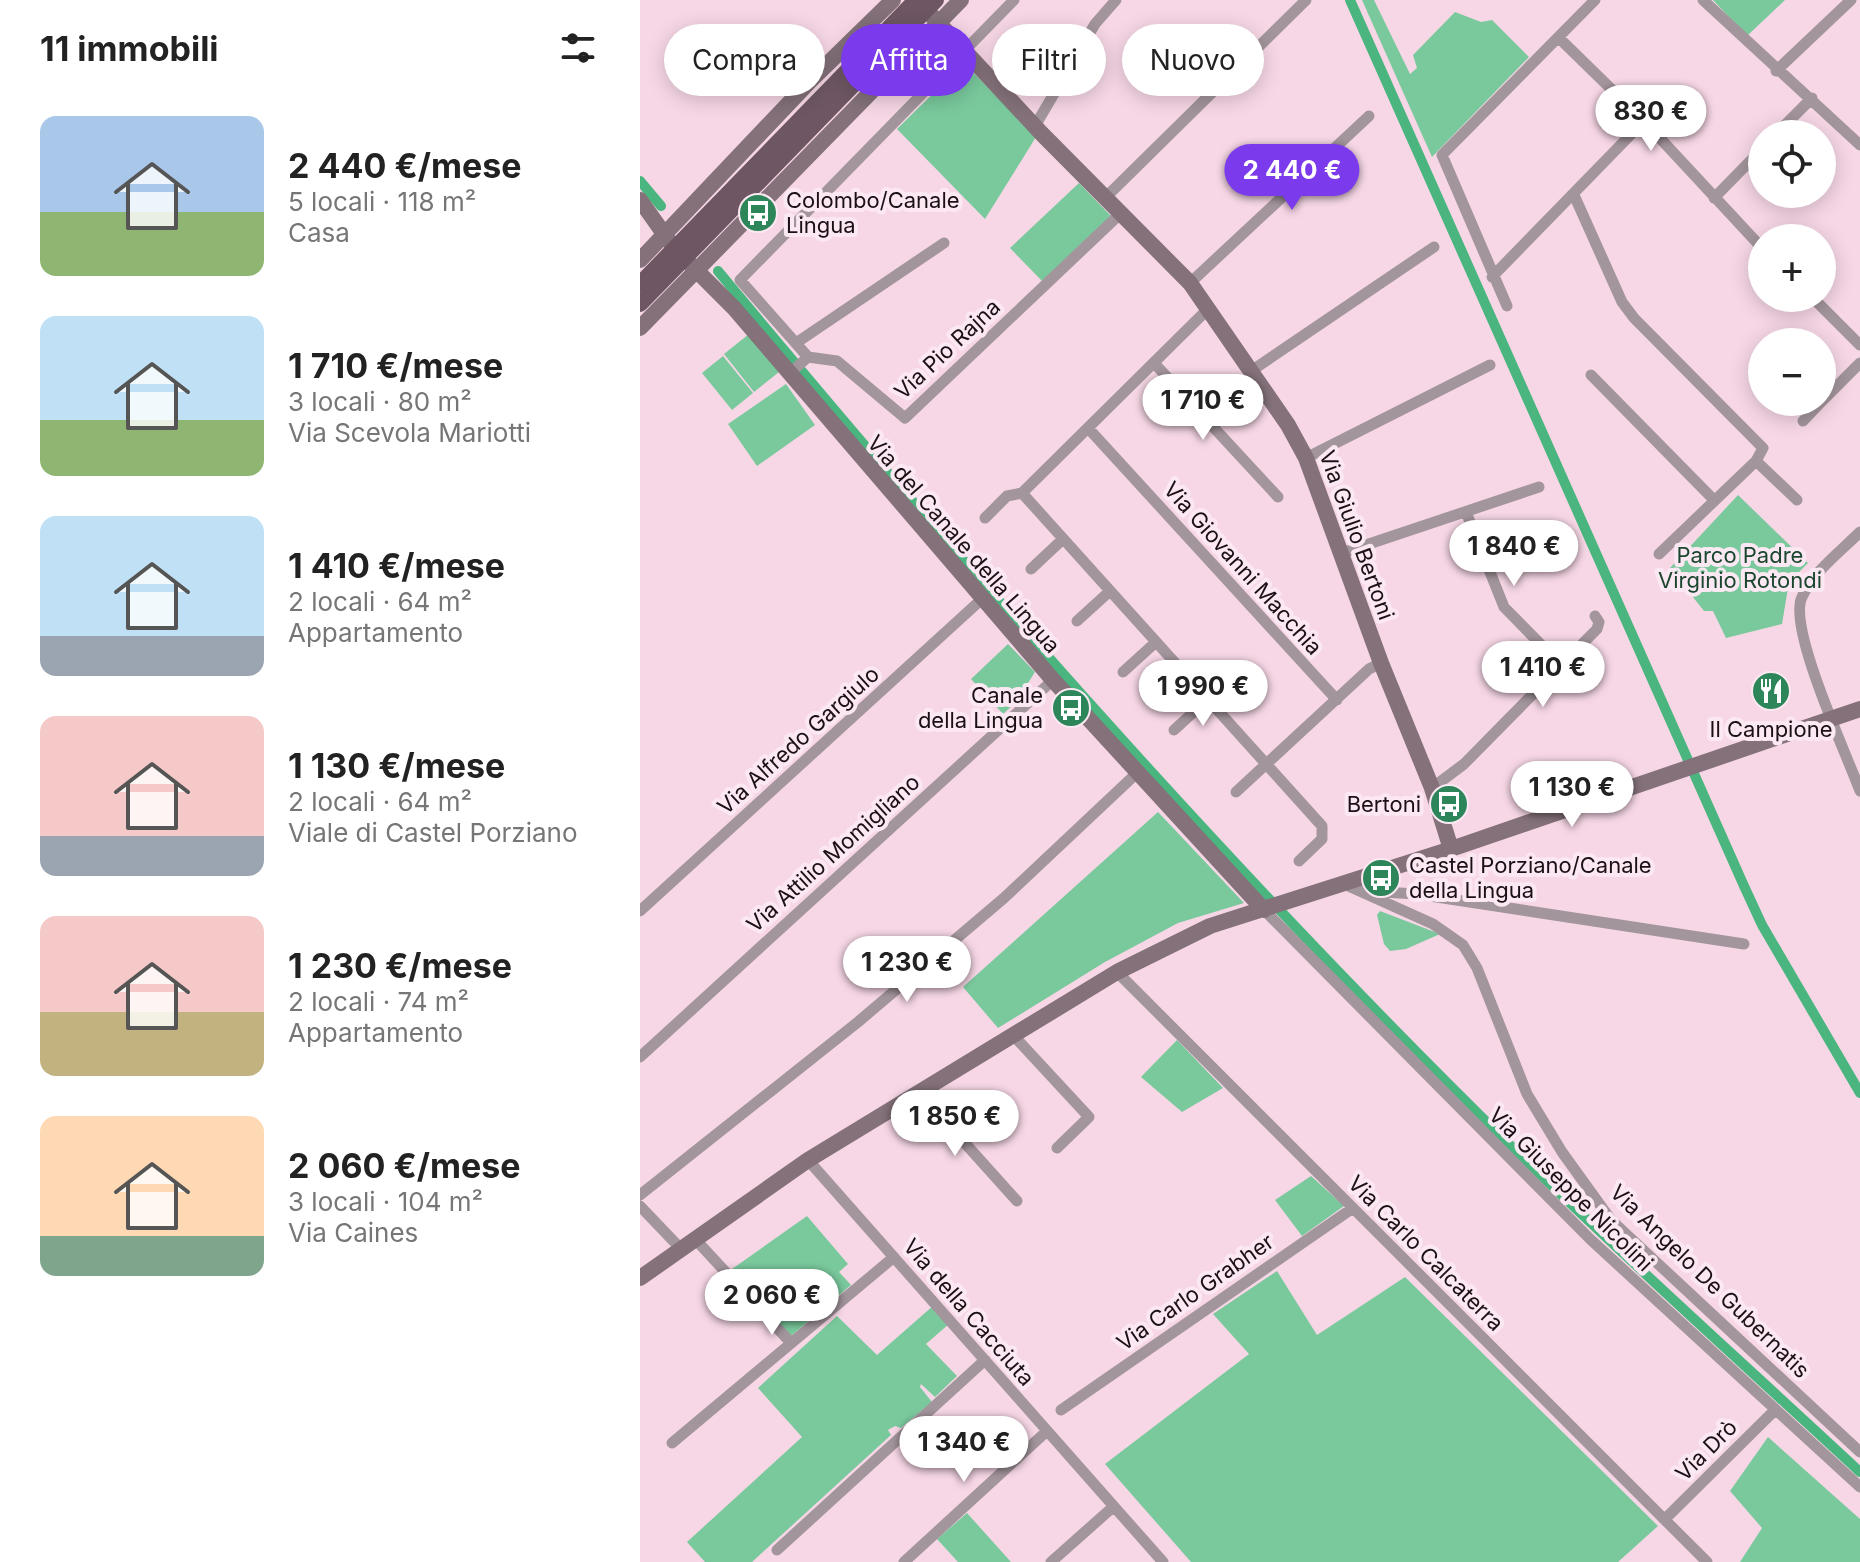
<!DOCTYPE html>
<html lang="it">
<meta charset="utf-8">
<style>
:root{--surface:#fff;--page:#f2f2f2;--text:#222;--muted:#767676;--accent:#7c3aed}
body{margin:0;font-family:Inter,sans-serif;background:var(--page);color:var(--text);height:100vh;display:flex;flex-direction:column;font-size:30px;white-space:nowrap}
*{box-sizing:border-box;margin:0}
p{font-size:26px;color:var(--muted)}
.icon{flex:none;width:44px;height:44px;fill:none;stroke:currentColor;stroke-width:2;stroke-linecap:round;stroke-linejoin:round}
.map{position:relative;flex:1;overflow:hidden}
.details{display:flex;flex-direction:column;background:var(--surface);width:640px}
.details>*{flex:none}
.banner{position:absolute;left:24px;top:24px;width:760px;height:72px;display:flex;gap:16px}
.buttons{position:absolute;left:1108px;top:120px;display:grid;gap:16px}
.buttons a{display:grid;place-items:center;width:88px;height:88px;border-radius:50%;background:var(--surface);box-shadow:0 4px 20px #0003;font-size:40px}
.price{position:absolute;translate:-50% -68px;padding:0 18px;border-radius:28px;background:#fff;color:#222;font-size:26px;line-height:52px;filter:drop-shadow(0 2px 4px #0008)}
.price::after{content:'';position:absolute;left:50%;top:48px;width:24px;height:18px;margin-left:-12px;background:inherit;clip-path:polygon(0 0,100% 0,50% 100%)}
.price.selected{background:var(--accent);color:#fff}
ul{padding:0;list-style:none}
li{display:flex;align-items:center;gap:24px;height:200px;padding:0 40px}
li span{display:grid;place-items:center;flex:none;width:224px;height:160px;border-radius:16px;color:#555}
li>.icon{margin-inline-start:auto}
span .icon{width:96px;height:96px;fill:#fffc;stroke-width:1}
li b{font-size:34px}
h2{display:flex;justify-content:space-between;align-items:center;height:96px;padding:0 40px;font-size:34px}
.pill{padding:0 28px;border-radius:36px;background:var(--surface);box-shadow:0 4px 20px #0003;font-size:28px;line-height:72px}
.pill.selected{background:var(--accent);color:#fff}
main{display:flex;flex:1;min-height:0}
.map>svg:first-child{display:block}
</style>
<main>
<section class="details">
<h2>11 immobili<svg class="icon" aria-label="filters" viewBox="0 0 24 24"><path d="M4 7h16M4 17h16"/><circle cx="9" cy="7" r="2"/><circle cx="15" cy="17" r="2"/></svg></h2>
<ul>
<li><span style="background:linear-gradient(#a9c7e8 60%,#8fb573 0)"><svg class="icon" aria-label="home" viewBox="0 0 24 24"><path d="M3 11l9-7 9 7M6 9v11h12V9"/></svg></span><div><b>2 440 €/mese</b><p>5 locali · 118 m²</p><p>Casa</p></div></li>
<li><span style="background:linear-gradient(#bfe0f5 65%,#8fb573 0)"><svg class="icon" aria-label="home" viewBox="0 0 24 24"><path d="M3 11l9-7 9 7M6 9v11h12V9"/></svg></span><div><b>1 710 €/mese</b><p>3 locali · 80 m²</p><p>Via Scevola Mariotti</p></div></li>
<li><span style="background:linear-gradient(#bfe0f5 75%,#9aa5b1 0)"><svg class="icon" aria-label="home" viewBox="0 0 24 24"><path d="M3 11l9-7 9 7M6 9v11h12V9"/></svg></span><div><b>1 410 €/mese</b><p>2 locali · 64 m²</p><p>Appartamento</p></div></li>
<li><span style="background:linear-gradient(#f6c9c9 75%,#9aa5b1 0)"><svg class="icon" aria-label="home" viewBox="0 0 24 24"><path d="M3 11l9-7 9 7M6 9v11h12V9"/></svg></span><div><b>1 130 €/mese</b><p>2 locali · 64 m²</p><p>Viale di Castel Porziano</p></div></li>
<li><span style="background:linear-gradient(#f6c9c9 60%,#c2b280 0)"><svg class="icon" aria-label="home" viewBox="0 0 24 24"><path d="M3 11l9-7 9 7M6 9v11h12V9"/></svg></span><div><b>1 230 €/mese</b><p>2 locali · 74 m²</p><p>Appartamento</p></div></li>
<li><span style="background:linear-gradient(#ffd9b3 75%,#7fa58c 0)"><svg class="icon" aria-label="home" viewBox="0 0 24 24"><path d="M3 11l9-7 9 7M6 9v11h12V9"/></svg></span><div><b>2 060 €/mese</b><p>3 locali · 104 m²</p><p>Via Caines</p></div></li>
</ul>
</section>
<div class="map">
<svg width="1220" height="1562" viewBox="0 0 1220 1562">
<rect width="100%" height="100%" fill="#f7d7e6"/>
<path fill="#7ac99d" d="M722,0h12l36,74 7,-6 -4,-13 42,-43 26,10 11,-2 37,37 -97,100z
M1073,0h72l-38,36z
M324,63l72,74 -51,82 -88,-90z
M439,183l32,33 -69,65 -32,-33z
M109,334l30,38 -25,20 -30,-38z
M83,356l30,37 -21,17 -30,-37z
M146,384l29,41 -58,41 -29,-42z
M1098,495l70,68 -19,19 -7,42 -56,14 -13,-27h-9l-34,-43z
M368,644l27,28 -7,11 4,5 -29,26 -32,-35z
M518,812l86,91 -66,20 -73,39 -107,66 -35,-41z
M740,911l60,23 -34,15 -16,2 -6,-7 -7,-29z
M537,1040l46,48 -41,24 -41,-35z
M671,1176l33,30 -42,30 -27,-36z
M167,1216l41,48 -9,8 12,13 -60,51 -59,-67z
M637,1271l40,64 88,-58 253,249 -40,36h-427l-86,-98 144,-110 -36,-40z
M294,1305l16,18 -24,21 31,32 -22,21 -14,-13 -1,3 12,15 -31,26 -6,-2 -7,4 3,5 -139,127h-47l-18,-20 115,-105 -44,-49 79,-72 40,39z
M1128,1437l92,82v43h-120l22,-34 -32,-37z
M327,1513l44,49h-53l-21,-23z"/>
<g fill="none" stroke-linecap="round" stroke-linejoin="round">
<path stroke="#4ab57f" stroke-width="10" d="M710,0l394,886 18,39 98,168
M0,181l21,25
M78,271c252,303 513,601 795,877 113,111 231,216 347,324"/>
<path stroke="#a3959c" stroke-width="11" d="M1063,0l157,145
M919,38l85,83 118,127
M1136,71l75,-71
M395,126l60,-102 21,-24
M1136,134l36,-36
M934,195l48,107 12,16 129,130 -7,13 -97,93
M465,198l201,-198
M1074,198l48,-49
M852,277l152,-156
M550,283l179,-167
M1173,298l47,47
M867,306l-65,-151 153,-155
M568,309l-186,184 300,333v13l-23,22
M156,343l148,-100
M168,357l-68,-77 274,-280
M514,363l124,134
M611,371l183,-124
M149,374l19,-17 29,4 68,57 215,-204
M951,375l123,125
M1182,401l38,-38
M1163,421l18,-19
M448,428l249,272
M666,458l184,-93
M1116,461l41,39
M826,512l38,95 57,58
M345,518l22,-22 15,-3
M1220,532c-19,19 -47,40 -58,65 -15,30 45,158 58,194
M702,553l197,-66
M391,569l32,-30
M437,621l33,-30
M483,672l33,-30
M534,730l34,-31
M792,788l32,-24 133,-135 2,-7 -4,-6
M596,792l133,-123 12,-6
M704,884l89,40 30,21 14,23 50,126 35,58 49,68 249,232
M725,891l52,3 327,50
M624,910l326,329 270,248
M0,911l343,-313
M477,972l590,590
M373,1035l76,82 -32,31
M0,1057l413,-377
M279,1092l98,109
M168,1160l355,402
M0,1195l218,-173 146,-124 134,-126
M0,1206l42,44
M56,1240l95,103
M421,1410l292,-202
M32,1443l222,-186
M1025,1519l110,-109
M137,1550l208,-190
M264,1562l143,-131
M411,1562l62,-55"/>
<path stroke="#84717a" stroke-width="16" d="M279,2l123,132 148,149 98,142 18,33 75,205 51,125 19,61
M0,200l34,48 60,60 319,372 211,230
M0,260l170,-179 83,-81
M0,328l321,-328
M0,1278l168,-118 309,-188 93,-46 241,-77 409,-140"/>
<path stroke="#6e5763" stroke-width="16" d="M0,284l276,-284
M0,304l296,-304"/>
</g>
<defs>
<g id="bus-disc" transform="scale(2)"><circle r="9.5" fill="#2d855a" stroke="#fce8f2"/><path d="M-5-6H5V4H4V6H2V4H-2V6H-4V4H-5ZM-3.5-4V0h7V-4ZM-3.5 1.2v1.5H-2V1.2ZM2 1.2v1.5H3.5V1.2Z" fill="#fff"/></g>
<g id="restaurant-disc" transform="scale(2)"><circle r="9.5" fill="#2d855a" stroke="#fce8f2"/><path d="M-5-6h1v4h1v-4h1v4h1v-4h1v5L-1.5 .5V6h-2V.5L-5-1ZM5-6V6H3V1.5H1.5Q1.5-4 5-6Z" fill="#fff"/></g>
</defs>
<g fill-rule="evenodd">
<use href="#bus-disc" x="118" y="213"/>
<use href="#restaurant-disc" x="1131" y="691"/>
<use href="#bus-disc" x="431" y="708"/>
<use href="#bus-disc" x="809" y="804"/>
<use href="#bus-disc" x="741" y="878"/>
</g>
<g text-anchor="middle" stroke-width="8" stroke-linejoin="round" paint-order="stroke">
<g font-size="22" fill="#1b1016" stroke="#fce8f2" text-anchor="start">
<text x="146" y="208">Colombo/Canale<tspan x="146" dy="25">Lingua</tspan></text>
<text x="403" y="703" text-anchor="end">Canale<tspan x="403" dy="25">della Lingua</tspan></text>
<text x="1131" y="737" text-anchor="middle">Il Campione</text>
<text x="781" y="812" text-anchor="end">Bertoni</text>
<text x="769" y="873">Castel Porziano/Canale<tspan x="769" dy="25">della Lingua</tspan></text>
</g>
<g font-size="22" fill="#1b1016" stroke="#fce8f2">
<text transform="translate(307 349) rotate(-43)" y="8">Via Pio Rajna</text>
<text transform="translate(717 535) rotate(70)" y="8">Via Giulio Bertoni</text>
<text transform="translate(324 544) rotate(49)" y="8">Via del Canale della Lingua</text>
<text transform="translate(603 568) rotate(48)" y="8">Via Giovanni Macchia</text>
<text transform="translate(158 740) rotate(-42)" y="8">Via Alfredo Gargiulo</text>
<text transform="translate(193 853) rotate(-42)" y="8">Via Attilio Momigliano</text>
<text transform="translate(931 1189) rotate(45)" y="8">Via Giuseppe Nicolini</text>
<text transform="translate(786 1253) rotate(45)" y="8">Via Carlo Calcaterra</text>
<text transform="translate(1070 1281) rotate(44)" y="8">Via Angelo De Gubernatis</text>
<text transform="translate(555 1292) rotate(-35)" y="8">Via Carlo Grabher</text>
<text transform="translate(329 1312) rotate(49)" y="8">Via della Cacciuta</text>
<text transform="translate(1066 1450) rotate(-45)" y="8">Via Drò</text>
</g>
<g font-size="22" fill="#1b4730" stroke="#fce8f2">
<text x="1100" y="563">Parco Padre<tspan x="1100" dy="25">Virginio Rotondi</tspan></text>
</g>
</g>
</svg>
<div class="buttons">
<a><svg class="icon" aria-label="locate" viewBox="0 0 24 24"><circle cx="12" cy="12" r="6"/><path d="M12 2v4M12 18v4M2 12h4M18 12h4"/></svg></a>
<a>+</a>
<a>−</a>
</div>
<b class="price" style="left:1011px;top:153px">830 €</b>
<b class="price selected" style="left:652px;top:212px">2 440 €</b>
<b class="price" style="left:563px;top:442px">1 710 €</b>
<b class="price" style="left:874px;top:588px">1 840 €</b>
<b class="price" style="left:903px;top:709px">1 410 €</b>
<b class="price" style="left:563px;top:728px">1 990 €</b>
<b class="price" style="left:932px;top:829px">1 130 €</b>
<b class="price" style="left:267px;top:1004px">1 230 €</b>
<b class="price" style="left:315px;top:1158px">1 850 €</b>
<b class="price" style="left:132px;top:1337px">2 060 €</b>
<b class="price" style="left:324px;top:1484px">1 340 €</b>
<div class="banner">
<a class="pill">Compra</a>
<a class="pill selected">Affitta</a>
<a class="pill">Filtri</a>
<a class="pill">Nuovo</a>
</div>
</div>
</main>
